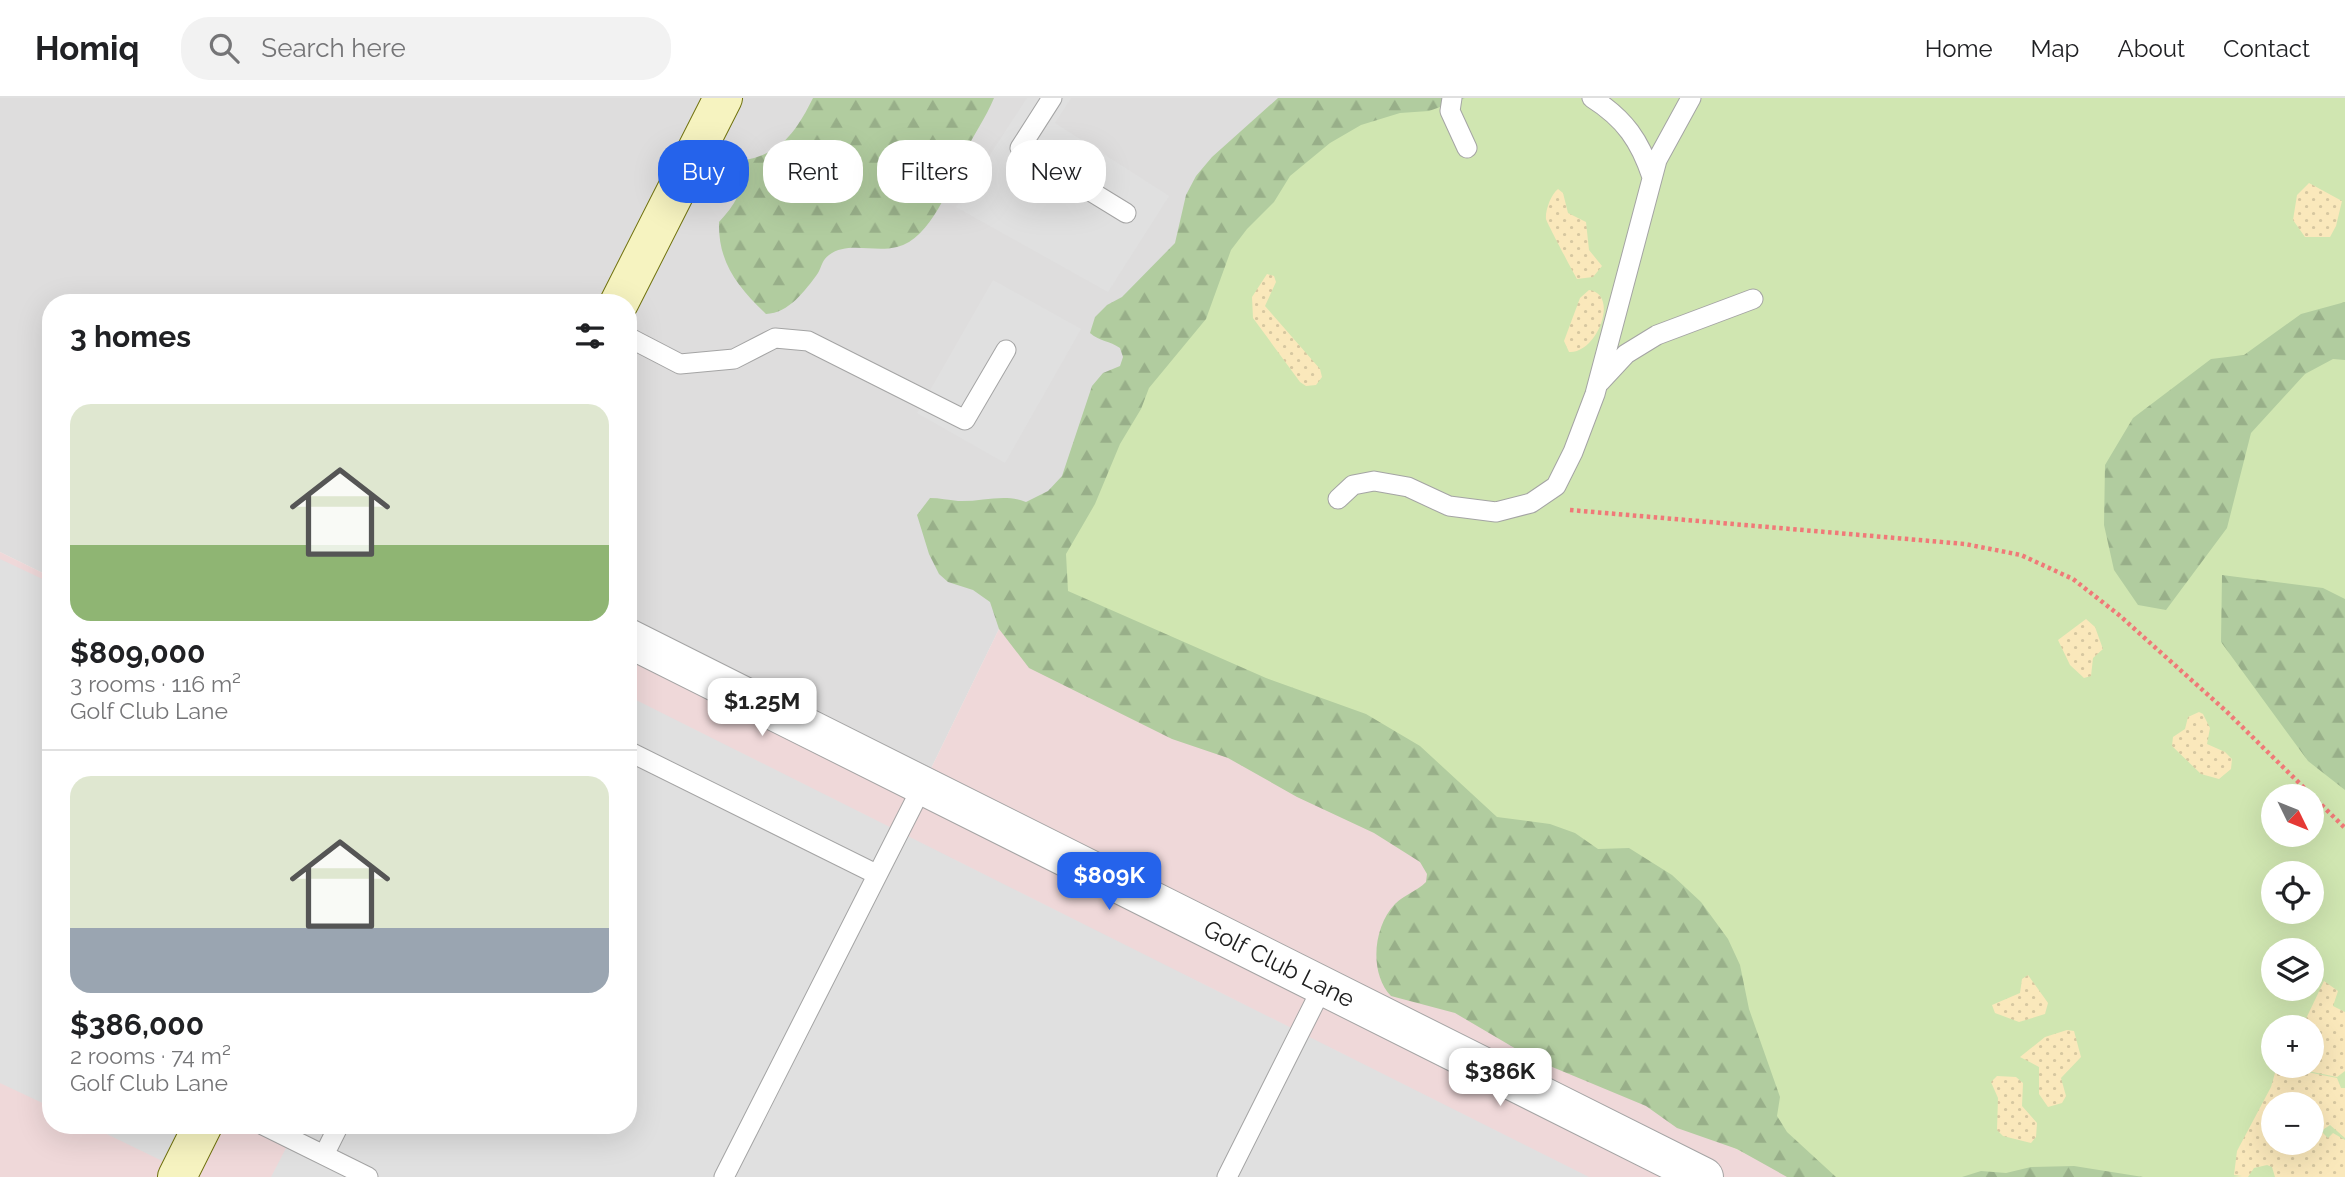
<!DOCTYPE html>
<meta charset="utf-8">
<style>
:root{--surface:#fff;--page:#f2f2f2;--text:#202124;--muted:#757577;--line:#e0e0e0;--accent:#2563eb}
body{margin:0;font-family:Raleway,sans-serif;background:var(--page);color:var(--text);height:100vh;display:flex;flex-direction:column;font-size:26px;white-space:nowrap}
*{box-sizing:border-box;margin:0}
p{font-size:23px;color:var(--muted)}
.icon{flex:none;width:38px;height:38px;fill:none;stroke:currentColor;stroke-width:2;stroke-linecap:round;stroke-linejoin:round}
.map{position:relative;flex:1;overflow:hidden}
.panel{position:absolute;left:42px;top:196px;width:595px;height:840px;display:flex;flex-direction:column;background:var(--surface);border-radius:28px;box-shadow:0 7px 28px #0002}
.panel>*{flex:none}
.banner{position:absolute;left:658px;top:42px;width:665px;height:63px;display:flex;gap:14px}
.needle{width:46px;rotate:133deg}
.fabs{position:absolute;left:2261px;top:686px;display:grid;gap:14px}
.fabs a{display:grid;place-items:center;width:63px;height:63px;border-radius:50%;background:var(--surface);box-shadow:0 7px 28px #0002;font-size:35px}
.price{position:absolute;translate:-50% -60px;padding:0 16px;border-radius:14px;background:#fff;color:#222;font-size:23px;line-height:46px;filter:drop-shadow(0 2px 4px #0008)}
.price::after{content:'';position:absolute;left:50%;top:42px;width:21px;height:16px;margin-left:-10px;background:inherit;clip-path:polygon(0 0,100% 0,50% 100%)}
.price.current{background:var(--accent);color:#fff}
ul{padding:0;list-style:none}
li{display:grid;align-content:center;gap:14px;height:371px;padding:0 28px}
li+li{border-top:2px solid var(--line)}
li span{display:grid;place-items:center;height:217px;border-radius:21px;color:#555}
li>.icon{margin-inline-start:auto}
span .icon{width:126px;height:126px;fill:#fffc;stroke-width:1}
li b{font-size:30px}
h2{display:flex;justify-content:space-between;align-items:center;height:84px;padding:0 28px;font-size:30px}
.pill{padding:0 24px;border-radius:28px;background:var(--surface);box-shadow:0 7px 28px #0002;font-size:24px;line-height:63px}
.pill.current{background:var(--accent);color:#fff}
header{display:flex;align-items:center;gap:42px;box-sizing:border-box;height:98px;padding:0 35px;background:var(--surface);border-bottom:2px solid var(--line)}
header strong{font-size:33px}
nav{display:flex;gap:38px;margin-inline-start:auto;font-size:24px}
.search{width:490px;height:63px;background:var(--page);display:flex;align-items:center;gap:18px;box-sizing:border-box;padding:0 24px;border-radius:28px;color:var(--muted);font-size:26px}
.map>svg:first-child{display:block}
</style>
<header>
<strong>Homiq</strong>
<div class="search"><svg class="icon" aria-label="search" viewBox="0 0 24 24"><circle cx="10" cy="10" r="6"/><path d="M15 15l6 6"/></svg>Search here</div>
<nav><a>Home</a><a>Map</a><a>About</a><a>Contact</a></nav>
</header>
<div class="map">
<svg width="2345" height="1079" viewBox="0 0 2345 1079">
<defs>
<pattern id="forest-firs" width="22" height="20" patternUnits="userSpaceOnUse" patternTransform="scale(1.75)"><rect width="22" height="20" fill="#b1cc9f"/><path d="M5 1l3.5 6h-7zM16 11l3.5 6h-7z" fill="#98af89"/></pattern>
<pattern id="sand-dots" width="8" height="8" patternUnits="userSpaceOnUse" patternTransform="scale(1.75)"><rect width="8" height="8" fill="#fae8bb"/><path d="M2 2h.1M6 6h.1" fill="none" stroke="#d6c7a0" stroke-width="1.8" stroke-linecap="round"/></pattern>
</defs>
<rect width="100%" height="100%" fill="#f0ece7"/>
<path fill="#dedddd" d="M0,0h1338l-333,496 -6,35 -76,156 -295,-150v-332h-577v274l-51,-25z"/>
<path fill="#efd8d9" d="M0,454l51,25v548h577v-490l295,150 76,-156 459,242 -59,107 393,199h-1792z"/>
<path fill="#d0e6b1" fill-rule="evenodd" d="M1338,0h1007v1079h-553l-394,-199 60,-107 -453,-277 270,-463zM2273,698h39v39h-39zM2273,775h39v39h-39zM2273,852h39v39h-39zM2273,929h39v39h-39zM2273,1006h39v39h-39z"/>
<path fill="url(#forest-firs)" d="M813,0h181c-8,20 -21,37 -30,57 -13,28 -33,84 -67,92 -23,6 -49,-6 -68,8 -7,5 -7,11 -11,18 -13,18 -29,40 -52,41 -28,-27 -48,-51 -47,-92 18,-19 27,-36 24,-62 38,-5 54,-30 70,-62z
M1278,0h187l-36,13 -29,2 -39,12 -31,18 -40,33 -16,26 -27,27 -16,21 -25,69 -57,69 -8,21 -21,35 -25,60 -29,50 2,37 198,87 100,36 54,32 77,71 53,7 25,9 23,16 31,-1 43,27 29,27 27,37 12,26 9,44 31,88 -3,19 10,16 49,45h-49l-50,-28 -60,-21 -31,-22 -113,-47 -78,-46 -64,-17c-22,-23 -18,-69 4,-92 9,-9 22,-13 31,-22l1,-8 -7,-12 -46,-29 -77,-36 -69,-39 -56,-19 -143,-71 -30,-39 -9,-27 -17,-12 -25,-8 -9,-8 -10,-20 -12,-39 13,-17c10,0 18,2 28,3 24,1 46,-8 68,1l22,-11 14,-15 30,-90 11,-13 17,-7 3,-9 -3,-9c-10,-7 -21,-7 -30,-15l5,-16 12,-12 15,-8 53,-54 11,-48 10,-19 16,-19z
M2345,204v58l-12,-1 -28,15 -54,59 -24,95 -61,82 -28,-5 -24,-35 -10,-45 1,-60 28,-47 78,-59 33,-4 57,-41z
M2222,477l101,13 22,11v191l-37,-29 -87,-119z
M2074,1068l69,11h-181l19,-6 25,2 25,-6z"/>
<path fill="url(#sand-dots)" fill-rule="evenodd" d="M2309,85l33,18 -6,25 -6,11h-25l-12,-17 4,-25z
M1558,91l5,4 5,20 18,9 3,28 13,16 -9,11 -16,2c-3,-5 -30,-56 -31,-60 -1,-8 5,-25 12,-30z
M1267,176l7,2 2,6 -11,24 55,63 2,8 -6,8 -10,1 -6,-4 -47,-64 -1,-21z
M1589,192c31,4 8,64 -20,62l-5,-11 16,-43z
M2086,521l9,8 8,22 -10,9 -2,18 -7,2 -14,-13 -12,-25z
M2199,614l4,2 7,14 -3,16 18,8 7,7 -1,10 -12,10 -18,-5 -29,-28 1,-9 12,-8 3,-12z
M2028,877l20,28 -3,11 -26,8 -24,-9 -3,-8 28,-12 2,-14z
M2324,883l14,10 -5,15 12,6v59l-8,6 -34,-7 2,-4h7v-39h-10z
M2067,932l7,1 7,26 -20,21 5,18 -4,7 -14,4 -9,-13v-27l-19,-10 25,-20z
M2277,968h13l5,8 7,-3 35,7 4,10h4v50l-15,-13 -9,6 7,7 5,-5 12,7v37h-70l-3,-10 -5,-2 -13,3 -6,9h-15l9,-1 -8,-1 3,-24 34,-64zM2273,1006h39v39h-39z
M1997,978l19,1 7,6 -1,23 15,17 -1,14 -5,6 -28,-7 -6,-6 1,-32 -7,-16z"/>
<path fill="#e0e0e0" d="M1027,0h44l-16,25 114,73 -61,96 -152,-85z
M993,182l88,49 -76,134 -88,-50z
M0,461l51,24v524l-51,-24z
M628,598l961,481h-1318l27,-52h330z
M88,1027h115l-22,45z"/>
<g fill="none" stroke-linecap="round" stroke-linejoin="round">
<g stroke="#a4a4a4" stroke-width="21">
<path id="service" d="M1052,0l-32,50 106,65
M1452,0l-2,13 17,37
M1592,0c33,21 48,43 60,79
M628,239l52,27 54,-5 41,-21 33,3 157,79 41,-70
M1600,284l26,-28 31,-19 96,-36
M1338,401l15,-14 21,-4 34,6 41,19 47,6 35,-9 25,-17 17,-34 22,-58 62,-234 34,-62
M628,653l248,123
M263,1027l105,52
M324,1057l15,-30
M724,1079l199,-392
M1227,1079l96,-191"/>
</g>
<g stroke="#a4a4a4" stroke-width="40">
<g id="minor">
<path id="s1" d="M628,540l1076,539"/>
</g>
</g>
<g stroke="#70720d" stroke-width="40">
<path id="secondary" d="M619,205l104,-205
M177,1079l26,-52"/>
</g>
<path stroke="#f07978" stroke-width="4.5" stroke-dasharray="3.5 3.5" stroke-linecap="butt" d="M1570,412l395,34 56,11 52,24 46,36 107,96 119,117"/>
<use href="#service" stroke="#fff" stroke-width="19"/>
<use href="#minor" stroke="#fff" stroke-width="38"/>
<use href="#secondary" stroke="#f6f3c0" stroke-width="38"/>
</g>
<g text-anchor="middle" stroke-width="6" stroke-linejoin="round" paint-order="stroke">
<g font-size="24" fill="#202020" stroke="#fff">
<text dy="8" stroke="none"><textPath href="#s1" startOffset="728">Golf Club Lane</textPath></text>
</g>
</g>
</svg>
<div class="fabs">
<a><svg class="needle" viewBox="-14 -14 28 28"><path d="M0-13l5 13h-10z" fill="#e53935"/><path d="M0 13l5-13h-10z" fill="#757577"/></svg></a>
<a><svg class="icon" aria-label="locate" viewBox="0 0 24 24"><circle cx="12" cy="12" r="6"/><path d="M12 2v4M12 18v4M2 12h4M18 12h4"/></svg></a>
<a><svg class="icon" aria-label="layers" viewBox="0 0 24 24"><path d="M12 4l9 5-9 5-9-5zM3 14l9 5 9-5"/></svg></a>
<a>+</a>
<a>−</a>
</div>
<b class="price" style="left:762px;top:640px">$1.25M</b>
<b class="price current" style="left:1109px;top:814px">$809K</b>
<b class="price" style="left:1500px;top:1010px">$386K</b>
<div class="banner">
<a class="pill current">Buy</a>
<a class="pill">Rent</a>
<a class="pill">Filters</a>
<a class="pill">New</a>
</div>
<section class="panel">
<h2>3 homes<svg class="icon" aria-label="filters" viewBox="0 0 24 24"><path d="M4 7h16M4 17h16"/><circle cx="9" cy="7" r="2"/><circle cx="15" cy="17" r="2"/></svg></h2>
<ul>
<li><span style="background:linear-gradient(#dfe7d0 65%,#8fb573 0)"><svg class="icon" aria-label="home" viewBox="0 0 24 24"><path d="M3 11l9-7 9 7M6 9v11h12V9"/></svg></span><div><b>$809,000</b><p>3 rooms · 116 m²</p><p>Golf Club Lane</p></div></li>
<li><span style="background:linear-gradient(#dfe7d0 70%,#9aa5b1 0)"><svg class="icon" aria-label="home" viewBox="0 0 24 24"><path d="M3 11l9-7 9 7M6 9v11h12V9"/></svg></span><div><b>$386,000</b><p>2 rooms · 74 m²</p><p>Golf Club Lane</p></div></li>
</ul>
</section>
</div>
